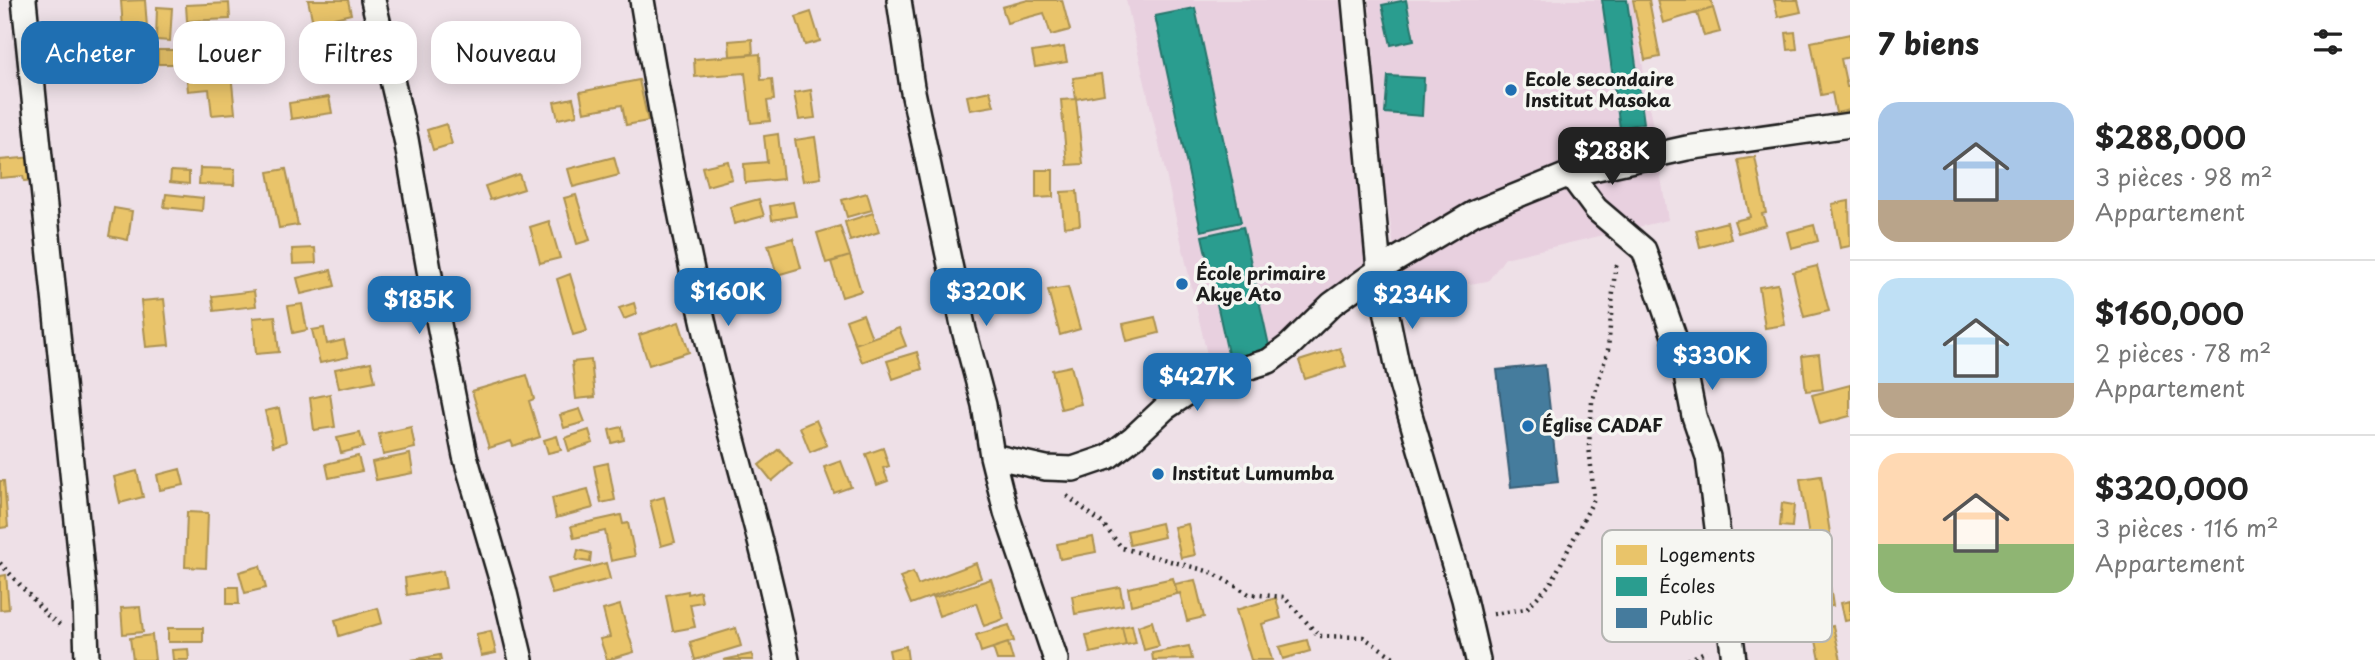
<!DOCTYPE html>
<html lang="fr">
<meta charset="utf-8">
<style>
:root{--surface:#fff;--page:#f2f2f2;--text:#222;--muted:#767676;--line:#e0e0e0;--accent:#1f6fb2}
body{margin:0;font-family:"Playpen Sans",sans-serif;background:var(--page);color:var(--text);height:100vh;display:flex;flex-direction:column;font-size:26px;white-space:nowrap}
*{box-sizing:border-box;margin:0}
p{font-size:23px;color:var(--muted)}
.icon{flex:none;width:38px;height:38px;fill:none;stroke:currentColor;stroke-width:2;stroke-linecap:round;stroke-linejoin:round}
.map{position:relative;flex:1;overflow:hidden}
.panel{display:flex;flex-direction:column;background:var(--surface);width:525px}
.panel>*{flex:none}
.top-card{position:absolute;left:21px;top:21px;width:665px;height:63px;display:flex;gap:14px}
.price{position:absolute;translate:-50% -60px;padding:0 16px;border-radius:14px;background:var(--accent);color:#fff;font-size:23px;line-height:46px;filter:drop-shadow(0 2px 4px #0008)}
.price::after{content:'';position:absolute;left:50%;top:42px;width:21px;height:16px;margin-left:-10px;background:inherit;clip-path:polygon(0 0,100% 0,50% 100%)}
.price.selected{background:#222;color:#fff}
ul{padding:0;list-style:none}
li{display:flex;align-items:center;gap:21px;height:175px;padding:0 28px}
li+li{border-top:2px solid var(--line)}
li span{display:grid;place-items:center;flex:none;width:196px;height:140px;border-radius:21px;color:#555}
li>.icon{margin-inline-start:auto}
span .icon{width:84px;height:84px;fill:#fffc;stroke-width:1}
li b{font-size:30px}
h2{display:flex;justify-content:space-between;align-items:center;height:84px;padding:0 28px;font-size:30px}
.pill{padding:0 24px;border-radius:21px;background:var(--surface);box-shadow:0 4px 18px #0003;font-size:24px;line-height:63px}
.pill.selected{background:var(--accent);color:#fff}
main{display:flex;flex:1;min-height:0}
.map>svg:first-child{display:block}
</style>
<main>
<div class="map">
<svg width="1850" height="660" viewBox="0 0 1850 660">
<rect width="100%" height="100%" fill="#eee0e7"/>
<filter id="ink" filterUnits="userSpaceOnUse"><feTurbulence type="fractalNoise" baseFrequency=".0143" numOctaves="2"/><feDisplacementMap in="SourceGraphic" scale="14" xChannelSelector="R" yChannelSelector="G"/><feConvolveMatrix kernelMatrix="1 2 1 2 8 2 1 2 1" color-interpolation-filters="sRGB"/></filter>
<g filter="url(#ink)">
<path fill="#e8d0df" d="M1126,0h216l30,263 -104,91 -57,18z
M1369,0h263l36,220 -163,38 -17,23 -87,14 -17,-115z"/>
<path fill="#e9c46a" stroke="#ac9253" stroke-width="2" d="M145,0l4,54 -24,2 -4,-55z
M308,0h40l3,14 -38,9z
M1028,0h34l8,30 -19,5 -7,-22 -37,10 -5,-16z
M1633,0h16l11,57 -15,3z
M1657,0h54l2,8 -50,15z
M1774,0h24l3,12 -23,5z
M229,3l1,16 -43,2 -1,-16z
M157,7l15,1 -2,33 -14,-1z
M1713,8l7,24 -16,4 -7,-23z
M811,12l9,29 -15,4 -9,-28z
M497,24l10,56 -20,4 -11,-57z
M1795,32l2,17 -9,1 -2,-17z
M1850,34v23l-9,2 6,28h3v23l-14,3 -4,-20 -11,2 -10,-53z
M752,39l1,15 -23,2 -1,-15z
M1064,47l3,15 -32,5 -3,-15z
M158,50h21v14h-21z
M760,54l1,26 11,-1 2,21 -7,1 3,20 -19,2 -6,-50 -50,4 -1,-18z
M213,70l1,5 17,-2 4,40 -23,2 -3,-26 -21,2 -2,-19z
M1101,74l3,20 -28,5 -3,-21z
M639,80l9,41 -22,4 -4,-20 -38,7 -4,-20z
M811,90l4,28 -16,2 -5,-27z
M990,91l4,15 -24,4 -3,-14z
M329,97l3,16 -41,6 -2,-16z
M573,98l4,17 -19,4 -4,-17z
M1076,99l7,65 -16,1 -6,-65z
M446,124l6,20 -19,6 -6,-20z
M778,134l5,45 -38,4 -1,-19 23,-2 -3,-26z
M815,137l6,41 -18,3 -8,-41z
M34,157l3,23 -13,1 -1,-5 -23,2v-18z
M614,157l5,18 -46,12 -5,-18z
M1755,157l11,56 -4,1 4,11 -28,8 -4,-12 16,-4 -12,-57z
M728,161l4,18 -25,7 -5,-19z
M200,168l35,1 -1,16 -35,-1z
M286,169l12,56 -19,3 -11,-56z
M1036,170h17v27l-17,1z
M171,171l18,1v12l-19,-2z
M519,174l5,15 -34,11 -5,-14z
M1077,191l3,34 -16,2 -3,-35z
M867,193l5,17 -25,7 -5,-17z
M166,194l37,4 -1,13 -38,-4z
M576,195l14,45 -13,4 -13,-46z
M759,199l5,17 -30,8 -4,-17z
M1849,201l1,45 -10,2 -8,-44z
M793,202l3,14 -24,4 -2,-14z
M114,208l18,3 -4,29 -19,-4z
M873,213l6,19 -29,9 -5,-19z
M549,221l11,37 -20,5 -10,-36z
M1727,222l4,17 -31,8 -4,-17z
M1814,225l4,16 -27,7 -4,-16z
M840,226l10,30 -24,7 -9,-30z
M793,238l8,30 -24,7 -9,-30z
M315,248l1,15 -23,1 -1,-15z
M850,256l11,35 -19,6 -11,-35z
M1817,266l12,45 -25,6 -11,-45z
M331,270l4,16 -34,8 -4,-16z
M570,274l17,57 -14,4 -16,-56z
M1778,284l7,41 -20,3 -6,-41z
M1068,287l12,42 -20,6 -12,-45z
M254,291l2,15 -42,5 -2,-15z
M164,299l5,46 -23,2 -5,-46z
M634,303l3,11 -13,5 -5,-11z
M302,304l5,26 -14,3 -5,-27z
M863,314l9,24 -17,6 -9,-24z
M275,316l4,36 -23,2 -3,-36z
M1155,317l4,16 -32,8 -4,-17z
M679,322l10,30 -40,13 -10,-30z
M324,328l3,16 17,-4 4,17 -28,6 -8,-33z
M899,328l7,18 -44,16 -7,-18z
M1340,348l6,18 -41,13 -6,-18z
M917,352l5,17 -29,10 -6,-18z
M1819,354l4,35 -17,2 -4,-35z
M591,360l4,37 -19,2 -4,-37z
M371,362l4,19 -36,7 -4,-19z
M1071,366l10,38 -20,5 -9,-39z
M527,375l7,24 -5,2 11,36 -27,9 -2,-5 -22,7 -17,-57z
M1850,385v31l-30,8 -8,-29z
M330,394l5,33 -21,3 -4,-32z
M279,408l7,34 -13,4 -8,-35z
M580,409l5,13 -21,6 -4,-13z
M816,420l11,25 -17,7 -10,-25z
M411,427l4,21 -32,7 -4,-21z
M622,427l2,13 -12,3 -3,-13z
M589,430l4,13 -24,8 -4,-13z
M360,433l4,14 -23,6 -4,-15z
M557,436l4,14 -13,3 -4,-13z
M883,448l6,18 -6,2 5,13 -11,4 -11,-31z
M779,449l13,15 -20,17 -13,-16z
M410,454l3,19 -37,7 -4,-18z
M358,456l4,15 -33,7 -3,-14z
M841,461l10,26 -17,6 -10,-26z
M608,463l7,37 -14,3 -7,-37z
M180,469l4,16 -24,5 -3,-15z
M137,471l6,26 -23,6 -6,-26z
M1821,476l9,57 -21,4 -9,-58z
M0,481h4l4,46 -8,1z
M588,489l5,19 -37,10 -4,-20z
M664,497l11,45 -14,4 -11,-45z
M1782,503l12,2 -2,22 -12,-1z
M187,512l21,1 -2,55 -21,-1z
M621,515l2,9 5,-1 7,33 -24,5 -6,-30 -31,7 -3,-12z
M1161,523l3,14 -34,8 -3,-14z
M1188,524l7,31 -14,3 -7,-31z
M1093,537l3,15 -36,7 -3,-15z
M578,550l13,3 -1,9 -14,-2z
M606,563l4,16 -58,15 -5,-15z
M976,563l5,15 -70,26 -11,-27 13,-5 5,13z
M260,566l6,22 -21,5 -6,-21z
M1827,567l6,39 -22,3 -6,-39z
M443,571l3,17 -39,7 -2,-17z
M6,575l3,34 -9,1v-34z
M1173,578l4,16 -46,11 -3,-17z
M991,579l13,40 -20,7 -8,-23 -37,13 -6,-18z
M1195,580l9,37 -17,4 -7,-28 -3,1 -2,-10z
M227,587h11l1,17h-12z
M1120,587l3,18 -48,9 -3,-18z
M688,591v3l12,-3 2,11 -12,2 5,23 -22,4 -7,-36z
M1276,598l5,20 -19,6 10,36h-21l-15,-50z
M1850,601v19l-5,1 -4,-18z
M620,605l14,47 -27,8 -7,-21 10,-2 -7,-27z
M140,607l3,25 -20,2 -2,-26z
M378,608l4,15 -43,13 -4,-16z
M1152,621l7,25 -15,4 -6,-24z
M1009,625l5,16 -33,11 -5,-17z
M1132,625l4,18 -10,2 -4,-18z
M1833,626l8,34h-21l-6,-29z
M1122,627l4,18 -36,8 -4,-18z
M168,628h35v14h-35z
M736,628l5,18 -46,14 -5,-18z
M491,631l5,22 -15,3 -5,-22z
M152,635l3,25h-22l-3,-22z
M1307,640l3,11 -27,8 -4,-12z
M1008,643l5,17h-16l-4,-12z
M906,646l2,14h-17l-2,-10z
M1189,646l3,13 -39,1 -1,-7z
M188,649l1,11h-16l-1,-10z
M752,654l1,6h-30z
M440,655l1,5h-30z"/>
<path fill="#2a9d8f" stroke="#26766c" stroke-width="2" d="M1406,0l8,40 -23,5 -9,-40z
M1602,0h25l17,123 -24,5z
M1195,8l46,214 -40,9 -46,-215z
M1388,76l36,2 -2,38 -37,-3z
M1243,227l27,123 -41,8 -27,-122z"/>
<path fill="#457b9d" stroke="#395e76" stroke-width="2" d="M1545,365l13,117 -47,5 -14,-117z
M1545,365l13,117 -47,5 -14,-117z"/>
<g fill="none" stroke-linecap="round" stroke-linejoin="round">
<g stroke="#1c1c1c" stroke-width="28">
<path id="street" d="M24,0l61,600 2,60
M373,0l33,139 29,165 30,152 39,133 17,71
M642,0c20,122 42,245 72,366 24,98 54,194 73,294
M899,0l13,87 52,243 20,75 8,51 14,56 50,148
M1354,0l25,270 8,45 14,69 63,215 14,61
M1570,174l26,35 48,41 40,115 10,51 14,41 26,203
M992,456l54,12 27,1 35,-12 26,-20 31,-29 42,-28 62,-19 20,-15 43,-42 47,-34 95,-57 96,-39 117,-26 163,-23"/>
</g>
<path stroke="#1c1c1c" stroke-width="4.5" stroke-dasharray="2 5" stroke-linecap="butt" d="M1067,496l35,27 20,25 89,24 38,22 35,3 35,39 44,1 35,23
M0,563l48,53 12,9
M1493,614l33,-5 25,-26 43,-84 -5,-54 3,-43 16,-52 7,-81 3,-7
M1688,660l19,-9"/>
<use href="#street" stroke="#f6f6f2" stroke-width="23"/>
</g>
</g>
<g fill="#1f6fb2" stroke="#f6f6f2" stroke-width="2.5">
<circle cx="1511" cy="90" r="7"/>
<circle cx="1182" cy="284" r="7"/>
<circle cx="1528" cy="426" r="7"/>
<circle cx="1158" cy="474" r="7"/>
</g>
<g text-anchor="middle" stroke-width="7" stroke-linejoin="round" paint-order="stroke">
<g font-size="18" font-weight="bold" fill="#1c1c1c" stroke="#f6f6f2" text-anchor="start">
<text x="1525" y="86">Ecole secondaire<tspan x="1525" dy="21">Institut Masoka</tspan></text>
<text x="1196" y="280">École primaire<tspan x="1196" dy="21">Akye Ato</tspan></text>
<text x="1542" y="432">Église CADAF</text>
<text x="1172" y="480">Institut Lumumba</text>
</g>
</g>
<rect x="1602" y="530" width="230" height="112" rx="10" fill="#f6f6f2" stroke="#b5b5b2" stroke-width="2"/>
<rect x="1616" y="545" width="31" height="20" fill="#e9c46a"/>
<rect x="1616" y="577" width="31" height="19" fill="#2a9d8f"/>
<rect x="1616" y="608" width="31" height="20" fill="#457b9d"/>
<g font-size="19" fill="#1c1c1c">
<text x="1659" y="562">Logements</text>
<text x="1659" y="593">Écoles</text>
<text x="1659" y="625">Public</text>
</g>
</svg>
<b class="price selected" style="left:1612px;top:187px">$288K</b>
<b class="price" style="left:728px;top:328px">$160K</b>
<b class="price" style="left:986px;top:328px">$320K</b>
<b class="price" style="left:1412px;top:331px">$234K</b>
<b class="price" style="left:419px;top:336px">$185K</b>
<b class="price" style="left:1712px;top:392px">$330K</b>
<b class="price" style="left:1197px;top:413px">$427K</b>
<div class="top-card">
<a class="pill selected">Acheter</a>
<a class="pill">Louer</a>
<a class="pill">Filtres</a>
<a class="pill">Nouveau</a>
</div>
</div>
<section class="panel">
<h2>7 biens<svg class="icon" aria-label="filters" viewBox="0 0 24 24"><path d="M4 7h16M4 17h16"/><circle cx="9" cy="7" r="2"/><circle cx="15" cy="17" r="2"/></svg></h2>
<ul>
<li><span style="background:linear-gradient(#a9c7e8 70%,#b9a48a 0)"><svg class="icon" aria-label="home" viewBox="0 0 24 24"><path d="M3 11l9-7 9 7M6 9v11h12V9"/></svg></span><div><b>$288,000</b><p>3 pièces · 98 m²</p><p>Appartement</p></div></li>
<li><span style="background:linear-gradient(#bfe0f5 75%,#b9a48a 0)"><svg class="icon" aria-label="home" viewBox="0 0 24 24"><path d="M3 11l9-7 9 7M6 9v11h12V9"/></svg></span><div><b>$160,000</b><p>2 pièces · 78 m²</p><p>Appartement</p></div></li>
<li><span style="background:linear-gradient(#ffd9b3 65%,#8fb573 0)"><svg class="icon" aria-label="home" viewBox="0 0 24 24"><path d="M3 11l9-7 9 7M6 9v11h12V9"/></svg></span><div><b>$320,000</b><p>3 pièces · 116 m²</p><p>Appartement</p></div></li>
</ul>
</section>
</main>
